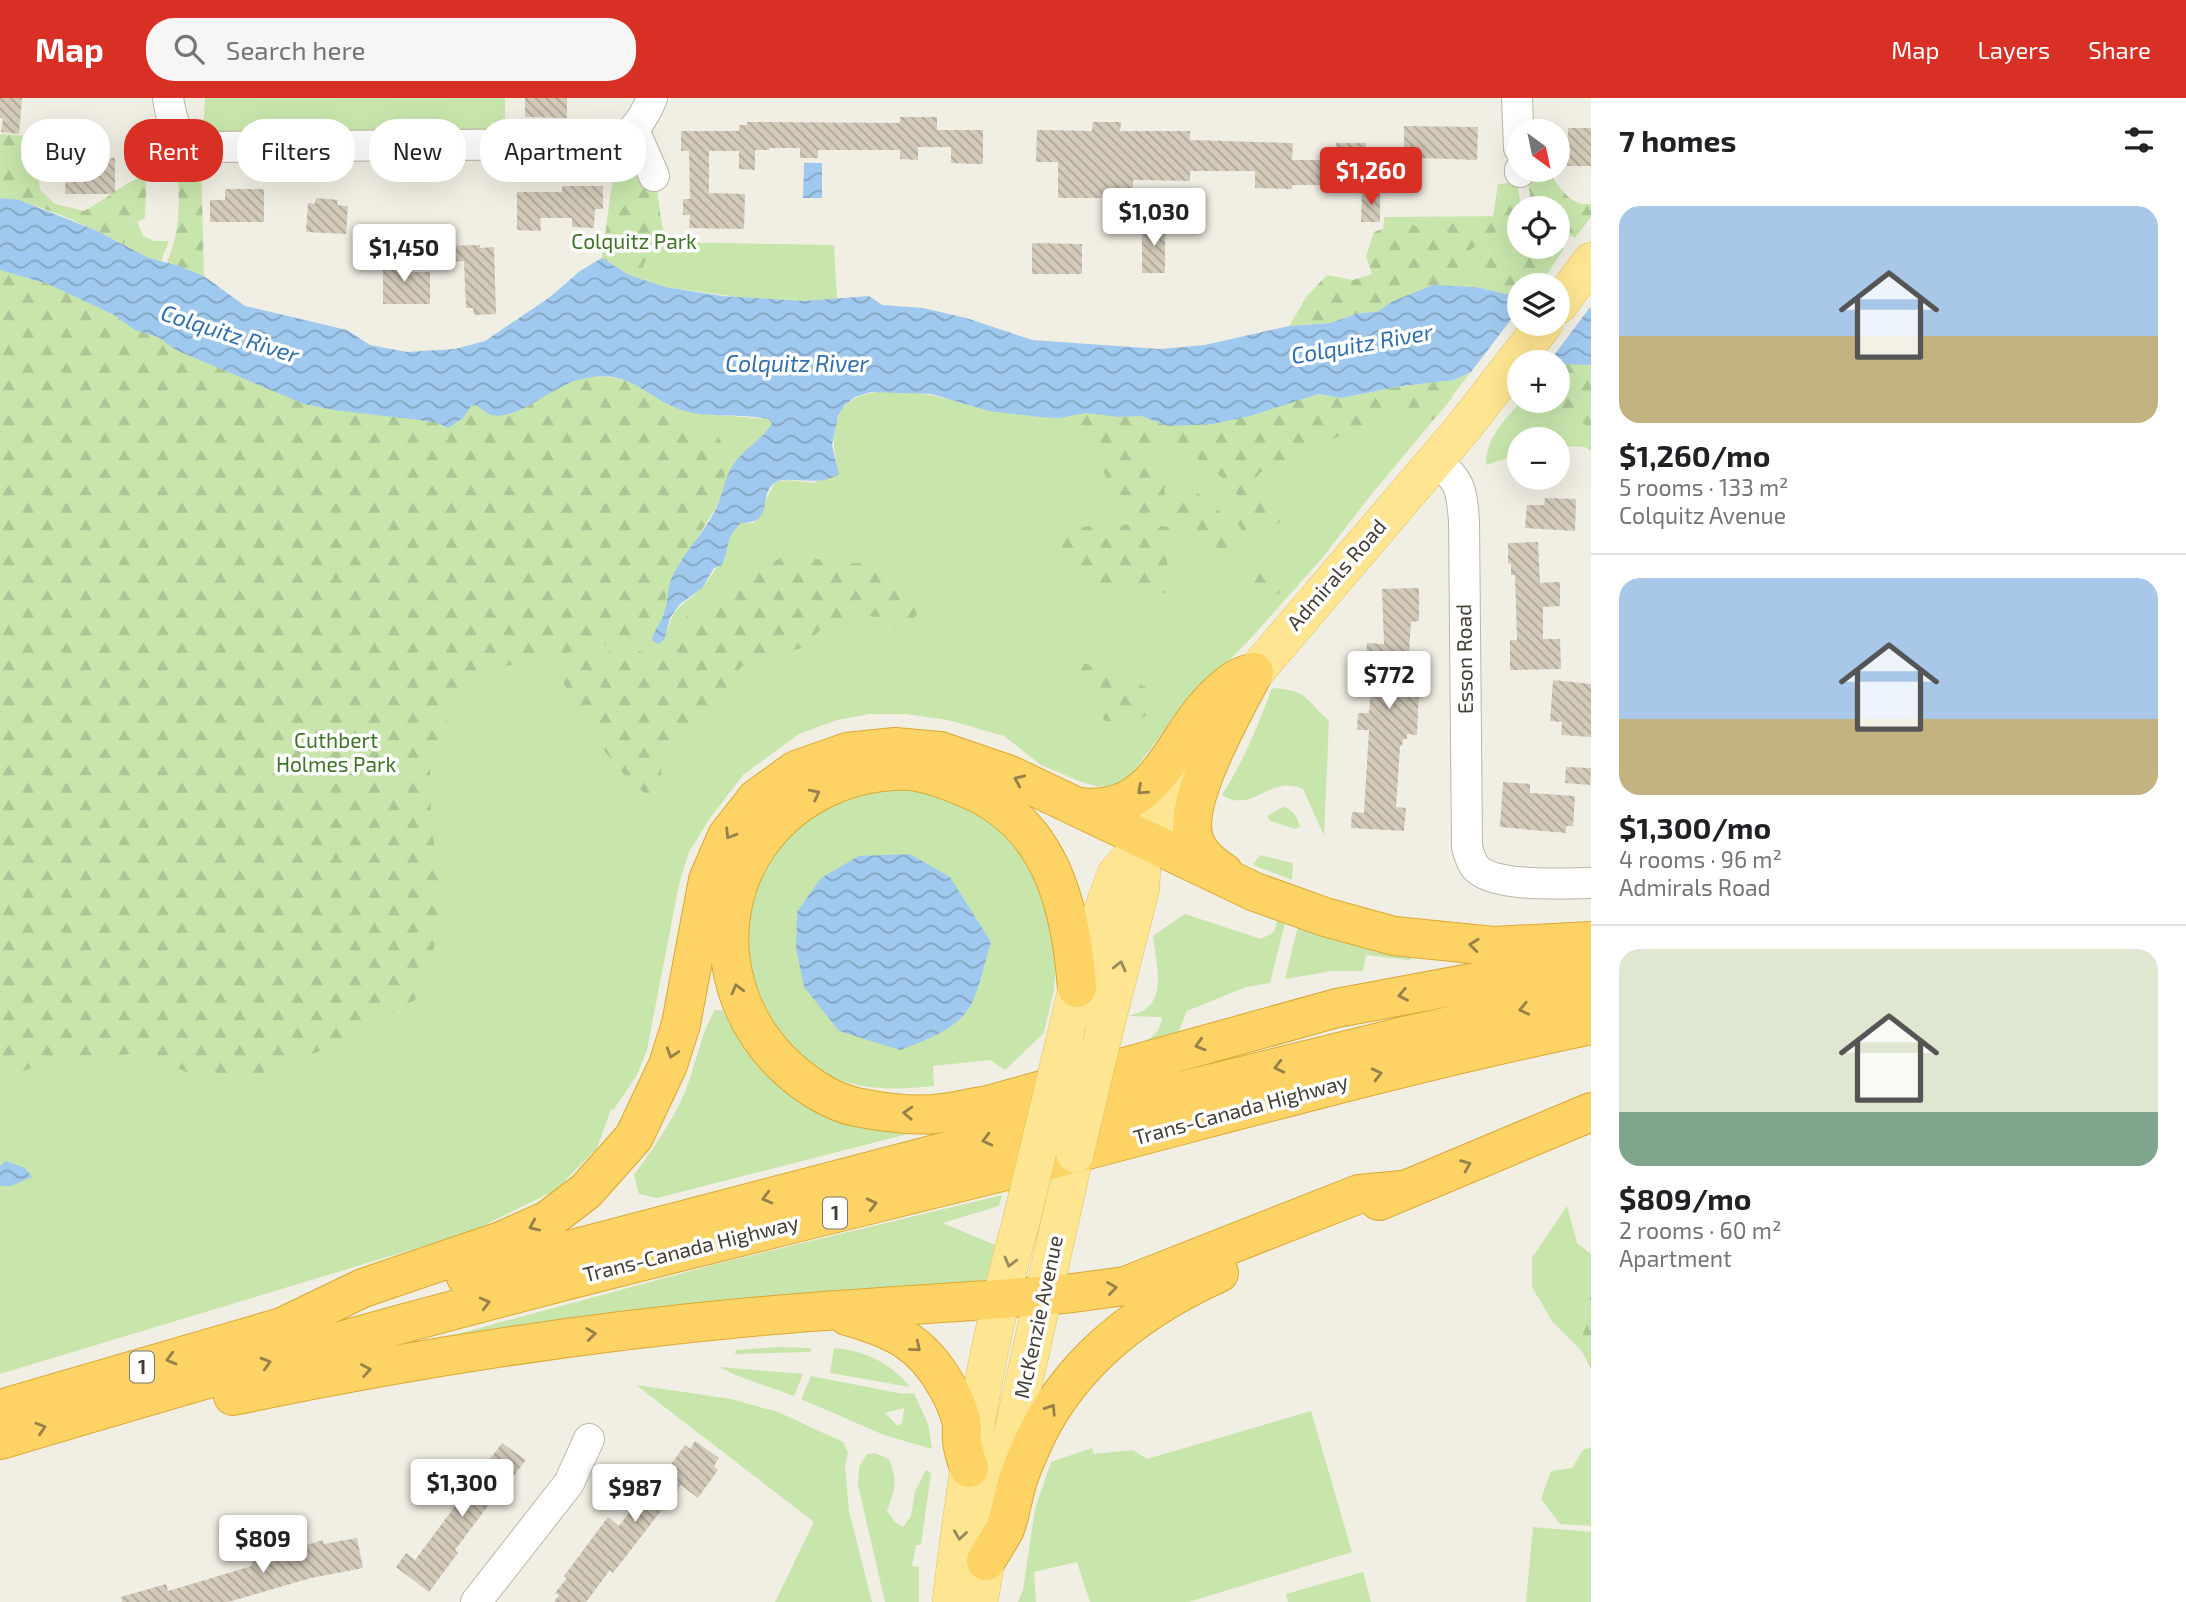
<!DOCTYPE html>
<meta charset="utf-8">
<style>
:root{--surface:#fff;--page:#f6f6f6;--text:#202124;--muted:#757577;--line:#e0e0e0;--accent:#d93025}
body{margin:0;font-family:"Exo 2",sans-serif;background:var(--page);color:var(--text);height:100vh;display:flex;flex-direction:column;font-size:26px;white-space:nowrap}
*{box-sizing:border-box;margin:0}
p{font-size:23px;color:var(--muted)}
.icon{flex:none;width:38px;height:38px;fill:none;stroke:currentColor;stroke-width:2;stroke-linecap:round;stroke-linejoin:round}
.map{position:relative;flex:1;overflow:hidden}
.panel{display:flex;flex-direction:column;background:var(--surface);width:595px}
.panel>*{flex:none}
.banner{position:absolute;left:21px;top:21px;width:665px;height:63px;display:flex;gap:14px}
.needle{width:46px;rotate:147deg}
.controls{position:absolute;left:1507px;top:21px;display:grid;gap:14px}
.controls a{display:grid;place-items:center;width:63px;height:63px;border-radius:50%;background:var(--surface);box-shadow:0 7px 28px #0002;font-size:35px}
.price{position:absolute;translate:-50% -60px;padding:0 16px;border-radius:7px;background:#fff;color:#222;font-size:23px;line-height:46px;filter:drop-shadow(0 2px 4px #0008)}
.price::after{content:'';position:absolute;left:50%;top:42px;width:21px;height:16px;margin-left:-10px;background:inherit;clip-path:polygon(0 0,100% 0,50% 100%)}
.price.on{background:var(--accent);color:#fff}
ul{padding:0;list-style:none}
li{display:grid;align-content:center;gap:14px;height:371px;padding:0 28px}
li+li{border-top:2px solid var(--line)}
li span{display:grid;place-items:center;height:217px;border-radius:21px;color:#555}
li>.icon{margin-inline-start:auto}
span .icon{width:126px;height:126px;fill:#fffc;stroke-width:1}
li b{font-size:30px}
h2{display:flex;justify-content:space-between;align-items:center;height:84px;padding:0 28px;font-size:30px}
.pill{padding:0 24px;border-radius:28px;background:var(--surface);box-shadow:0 7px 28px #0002;font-size:24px;line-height:63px}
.pill.on{background:var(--accent);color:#fff}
header{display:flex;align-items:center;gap:42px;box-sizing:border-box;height:98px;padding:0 35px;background:var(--accent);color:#fff}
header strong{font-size:33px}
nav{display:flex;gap:38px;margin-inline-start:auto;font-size:24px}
.search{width:490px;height:63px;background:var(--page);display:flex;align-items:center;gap:18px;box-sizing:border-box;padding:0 24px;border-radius:28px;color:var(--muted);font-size:26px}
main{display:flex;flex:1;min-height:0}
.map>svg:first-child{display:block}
</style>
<header>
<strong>Map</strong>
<div class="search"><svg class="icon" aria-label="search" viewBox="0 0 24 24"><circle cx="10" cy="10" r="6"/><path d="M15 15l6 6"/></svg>Search here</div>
<nav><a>Map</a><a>Layers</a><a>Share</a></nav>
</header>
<main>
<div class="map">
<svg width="1591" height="1504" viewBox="0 0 1591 1504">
<defs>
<pattern id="forest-firs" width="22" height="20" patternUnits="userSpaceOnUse" patternTransform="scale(1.75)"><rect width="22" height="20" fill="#c8e6ac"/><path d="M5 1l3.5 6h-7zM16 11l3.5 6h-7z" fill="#adc695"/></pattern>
<pattern id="water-waves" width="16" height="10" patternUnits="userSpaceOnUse" patternTransform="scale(1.75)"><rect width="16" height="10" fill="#9fc9ef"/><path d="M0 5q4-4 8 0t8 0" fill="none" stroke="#83a5c2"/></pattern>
<pattern id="building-back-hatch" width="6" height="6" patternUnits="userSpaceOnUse" patternTransform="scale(1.75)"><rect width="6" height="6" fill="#d3cab9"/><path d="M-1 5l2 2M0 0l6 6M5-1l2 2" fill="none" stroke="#ada597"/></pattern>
</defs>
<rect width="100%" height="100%" fill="#f1eee3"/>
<path fill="#c8e6ac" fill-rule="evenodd" d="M205,0h300v37h-294l-12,-5 5,-13z
M616,59l41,35 8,50 169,3 3,54 -33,2 -52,-2 -87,-12 -36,-12 -27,-17z
M1520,103l4,7h-5v39h39v-5l6,7 -17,25 -29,-22 -27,-4 -9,16 -6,23 -43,-2 -54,26 5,-94 133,-1z
M130,123l7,1 6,14 11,5h15l-8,20 -12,-3 -25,-13z
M0,172l48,14 66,31 465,64 114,34 75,6 4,4 -4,7 -33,32 -16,40 -45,71 -7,61c5,-30 20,-29 37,-49 8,-9 11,-18 21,-26 2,-16 4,-24 16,-36h13l21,-41 12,-2 28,3 22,-21c-4,-15 -4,-22 -1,-37 12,-59 115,-26 153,-14l464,-14 -83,99 -47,61 -71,80 -78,80 -45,61 -13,7 -17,2 -20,-6 -38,-16 -37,-29 -56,-16 -43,-6h-35l-33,6 -38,14 -56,41 -33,43 -21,34 -10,32 -32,166 -10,25 -23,34h-3l-14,39 -41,42 -86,42 -470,142z
M1558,264l33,3v86l-6,-4 -27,-1v-7h-39v15l-33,11c-1,-26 19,-45 35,-64h37z
M1272,590c38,3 31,10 57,33l-5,115 -21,-47c-34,-15 -50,26 -81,6 21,-33 36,-69 50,-107z
M890,687l84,17 69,71 15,82 -5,39 -9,39 -39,37 -15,-10 -57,6 1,20c-47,5 -85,5 -127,-23 -16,-11 -27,-29 -36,-46 -28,-53 -33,-96 -4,-150 5,-9 10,-21 16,-28 10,-10 34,-29 46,-36 16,-8 43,-12 61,-18z
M1283,709c10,2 14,10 17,19l-4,3 -26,-8 -3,-5z
M1260,757l33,8 -1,17 -39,-15z
M1185,816l76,25 13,-7 4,-14 8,1 -16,64 -24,4 -59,24 -9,22 -34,9c11,-6 16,-12 18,-25l-35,-1c44,-6 29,-50 26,-80z
M1299,824l123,31 -13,7 -43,-5 -3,16h-31l-47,8z
M715,912h7l22,38 53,49 142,29 -282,72 -18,-4 -5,-19c19,-27 38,-52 51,-83 11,-27 15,-57 30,-82z
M1002,1097l-3,11 -56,17 52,22 -8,33 -13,9 -535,52 281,-76z
M1567,1108l10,37 14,11v40l-5,14 -5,42 -29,-29 -20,-34v-29z
M779,1249l30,1 3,2 -2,2 -75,2 1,-4z
M834,1250c31,3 56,14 76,39l-80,-14z
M720,1269l83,7 -9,22 -59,-21z
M811,1278l92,18 11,-1 14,31 4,25 -48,-14 -83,-36zM904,1310l-2,15 -4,3 -13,-13z
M636,1287l95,14 47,13 65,30 5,11 -3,13 4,45 23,91h-97l39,-80z
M1311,1313l41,141 -163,50h-99l-13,-40 -43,10 2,30h-18l5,-12 12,-81 16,-47 41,-14 2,6 39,-4 14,9z
M1591,1349v79l-31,-2 -19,-25 10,-28 21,-3 11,-18z
M875,1355l14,6c9,23 6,29 -2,52l8,11 8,5 8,-11 4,-25 11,-21 5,3 -10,72h-5l-4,21 7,1v35h-34l-27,-117 1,-18 8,-13z
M1533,1429l58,5v70h-65z
M1363,1474l8,30h-83l-2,-8z"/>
<path fill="url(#forest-firs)" d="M0,36l28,2 9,31 3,23 15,14 29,7c21,-11 38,-27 60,-36l2,11 -1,32 -8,4 -7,-1 -6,24c-33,-18 -87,-43 -124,-47z
M637,54l20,40 7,50c-14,9 -22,20 -23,37l-12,-4 -27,-17 14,-101z
M193,62l8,1 3,115 -37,-14c14,-31 12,-62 11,-95z
M1526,72h30l-3,9c12,14 19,27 38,25v13l-16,21 -17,-8v-22h-23l-4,-7z
M1517,84l3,19 -3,15 -55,40 -9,30 -20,-1 -40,16 -14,10 -23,3 -26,9 -41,3 18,-30 20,-21 26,5 19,-6 -6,-17 8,-25c20,-7 36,-17 52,3h11l25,-18h31l5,-33z
M1491,150l26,4 11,-2 7,15 12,9 -9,11h-19v12l-43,-10 6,-23z
M0,172l48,14 66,31 21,15 23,7 18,13 128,54 30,6 85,10 19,3 10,5 15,-10 8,-12 5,-1 15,10c10,-2 23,-2 32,-6 11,-6 21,-15 32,-21 71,-34 102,14 156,48l6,-1 12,20 -10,47 -52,86 -4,29 -10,17 -157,34 -45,43 -21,56 1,62 17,80 -33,91 -89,48 -66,29 -70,-3 -42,-21 -96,6 -52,22z
M1558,264l33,3v65l-14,-12 -46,-17h27z
M1471,274l-38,48 -31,-11 -21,14 -27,4 -20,12 -35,10 -18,21 -20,2 -8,9 6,16 25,3 1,18c-15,12 -22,19 -42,14l-6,-9 8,-14c-8,-22 -45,-54 -68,-60 -10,-3 -27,3 -37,4l25,31 -1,18 -7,10 -37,3c-7,-11 -9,-24 -13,-36 -10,-26 -28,-44 -48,-61l27,-5 33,4 22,-1 28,10 44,-2 37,-8 68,-22 23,4 61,-12 52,-6z
M1195,393l17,13 9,9 7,39c-23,-6 -35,-26 -56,-35 3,-15 8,-20 23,-26z
M1152,426l20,4c4,15 -5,16 -5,29 0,16 4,19 -2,36l-49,-3 -9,10 -3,-4 -8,-2 -13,-19 -21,-2 -9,-32c18,-22 72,-15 99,-17z
M790,455l50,11 47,-2 14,17 22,18 -7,19 -15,11 -10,-1 -9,-9c-38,-1 -53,-3 -76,30l-37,9 -28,11 -12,20 -17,16 -18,37 -19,7 -14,18 1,30 -11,3c-53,-40 -65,-82 -100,-135l81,-15 23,10 19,-7 5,-21 7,-13 32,-14 6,-15z
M1263,471h17l10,9c-2,11 -12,16 -21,21l-11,-4 -7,-9z
M1072,564c30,3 64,13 86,36v7c-13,17 -33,18 -53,16 -14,-18 -19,-41 -33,-59z
M1591,1196v74l-10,-18 5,-42z"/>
<path fill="url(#water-waves)" d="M804,65h18v35h-19z
M0,100l19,2 76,30 54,28 27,7 28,11 41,30 102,24 23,15 37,7 48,-3 30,-8 65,-44 30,-26 22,-13 27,17 36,12 57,9 82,5 65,-5 13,9 41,3 43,10 66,22 128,9 45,-4 84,-19 41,-3 26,-9 23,-3 14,-10 40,-16 43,2 43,10v27h39v-19l33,3v57l-72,-3 -48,10 -17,8 -52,6 -61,12 -23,-4 -68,22 -37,8 -44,2 -28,-10 -22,1 -33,-4 -27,5 -19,-1 -51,-6 -58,-17 -60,-2 -16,5 -10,8 -7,11 -6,29 7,29c-22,15 -53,-1 -66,10 -15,14 2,38 -32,39 -18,18 -10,23 -19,42l-8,3 -12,20 -23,17 -9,13 -6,22 -6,4 -6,-4c1,-10 8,-14 11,-24 6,-13 3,-27 10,-41 13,-26 35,-46 46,-73 5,-14 7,-28 16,-40 11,-14 28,-23 37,-39l-4,-4c-24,-5 -50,-2 -75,-6 -47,-9 -58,-49 -115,-33 -25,6 -65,44 -89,34 -4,-2 -9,-6 -13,-9l-5,1 -8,12 -15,10 -10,-5 -19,-3 -85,-10 -30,-6 -128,-54 -18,-13 -23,-7 -21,-15 -66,-31 -48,-14z
M910,756l40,23 41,65c-6,19 -10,41 -18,59 -13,28 -47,39 -73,49l-61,-19 -35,-44 -8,-39 1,-36 24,-34 38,-22z
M6,1063l19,7 7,9 -21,9h-11v-20z"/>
<path fill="#f1eee3" d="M1558,204l33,2v2l-42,56h-30l-13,6 -30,6 -5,-2 48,-63v15h39z"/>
<path fill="url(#building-back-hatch)" d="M0,0h22l-3,36 -18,-2 2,-13 -3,-1z
M525,0h42v20l-42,-1z
M900,19h37v13h46v34l-32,-1v-16h-33v13l-18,-1v-9h-82v8h-18v-10h-31v2h-14v20l-16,-1v-18h-30v42l36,1 -1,35 -55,-1 1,-13h-7v-16h7l-1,-48h-8v-20h58v-6h8v-3l153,1z
M1093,24h28l-1,9h70v9l103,3 -1,17h44v-17h30v42h-74v4l-37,-1v-17h-65v10l-57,-1 -1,43 -23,-1 1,-24h-52v-36h-22l1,-32 55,1z
M1404,28l74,1 -1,33 -56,-2 -1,9h-16z
M1568,30h23v38h-24z
M48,32h24v9h26v19h17v36h-50l1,-30 -18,-1z
M562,88h41v23h-8l-1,19 -22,-1v-9h-32l1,13 -24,-1v-38h45z
M225,91h39v33h-54v-22h15z
M1362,94h18v30h-19z
M316,100l22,2 -1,5 11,1 -2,28 -40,-2 2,-29 7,1z
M1142,126h23v49h-23z
M1032,145l50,1v30h-50z
M480,147v3l14,-1 2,67 -22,1 -1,-7h-7l-2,-47 -19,1v-16z
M383,159h23v15h24v32h-47z
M1545,400l31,1 -1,32 -50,-3 2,-23h17z
M1538,444l2,41 20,-1v24l-17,1v32h17l1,30 -51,1v-30h7l-1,-33 -1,-32h-4v-11l-3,-1v-20z
M1419,490v33l-8,1 -3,45h5l1,21h5l-2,47 -10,-1v5h-4l-1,7h-2l-4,61 10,1 -2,23 -53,-3 1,-16 12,1 5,-83h-12l1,-17h11l3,-44 -7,-1 2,-25 17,1 -2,-55z
M1553,582l38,4v53l-30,-2 1,-13 -12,-1z
M1566,669l25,1 -1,17 -25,-2z
M1503,684l27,2v9l45,3 -2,30h-7v7l-66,-6z
M695,1343l24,17 -5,8 4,4 -20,28 -17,-13 -68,88 -3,-3 -24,32h-32l5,-7 -4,-2 12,-15 -3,-2 44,-59 11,9 33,-44 4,3 29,-40 5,4z
M502,1345l24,17 -25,32 -2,-1 -44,59 3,3 -29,39 -33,-25 10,-14 9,7z
M357,1440l6,30 -52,10 -83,24h-106l-1,-5 45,-13 2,7 84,-25 -1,-4 72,-22 1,4z"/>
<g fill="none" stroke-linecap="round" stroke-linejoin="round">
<g stroke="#bdb6a6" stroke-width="32">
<path id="minor" d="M168,0c5,30 8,41 39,49l363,-3c45,-3 63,1 82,-46
M1517,0l2,50
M634,32l20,46
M1520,72v2
M1435,362c26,22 26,27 29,60l3,327c2,8 4,15 9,21 20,20 87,15 115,15
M476,1504l93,-119 20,-44"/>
</g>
<g stroke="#e1c361" stroke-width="38">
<path id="major" d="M1558,208l33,-45
M1104,934l37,-144 1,-31 5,-18
M1064,945l13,-55 18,-57 21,-57 31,-35 64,-107 29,-42 223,-262 81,-104
M951,1504c15,-127 34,-253 69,-376
M979,1504l14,-82 82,-366"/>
</g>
<g stroke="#dba834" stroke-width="40">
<path id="highway" d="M1082,709c77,9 89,-70 136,-113 10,-9 17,-16 30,-20
M1223,774c-14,-9 -27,-20 -30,-37 -8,-40 42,-126 61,-163
M1077,890c-6,-82 -26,-166 -111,-200 -17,-7 -36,-15 -55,-17 -27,-2 -59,5 -83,16 -110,51 -131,188 -48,274 20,20 48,40 76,46 25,5 54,9 79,7 18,-2 35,-6 53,-9l349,-97 241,-45
M1379,1103l212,-89
M466,1179l634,-166 308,-76 183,-40
M847,1218c46,13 75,26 99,69 6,10 12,23 15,35 2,6 0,14 1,21 1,9 4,18 7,27
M284,1228l79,-38 138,-47 47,-21 38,-29 48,-54 34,-72 13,-41 27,-144 19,-44 29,-37 40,-29 51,-18 48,-5 45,4 70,24 245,117 70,25 69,19 99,10 98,-5
M233,1298c171,-36 344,-63 518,-79 107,-10 215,-14 322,-24l52,-7 234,-92 43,-4
M0,1311l306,-89
M0,1342c121,-36 243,-72 365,-106 215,-59 432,-111 649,-165 192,-49 383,-104 577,-144
M986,1463c6,-11 13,-21 19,-32 5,-13 7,-28 11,-42 3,-12 8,-24 13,-35 35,-85 108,-142 190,-179"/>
</g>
<use href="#minor" stroke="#fff" stroke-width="30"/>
<use href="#major" stroke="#fde591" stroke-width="37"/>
<use href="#highway" stroke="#fcd364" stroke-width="38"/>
<g stroke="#e1c361" stroke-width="38" stroke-linecap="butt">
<path id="major-bridge" d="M1075,1056l29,-122
M1020,1128l44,-183"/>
</g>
<use href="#major-bridge" stroke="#fde591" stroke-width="37"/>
</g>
<defs><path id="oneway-chevron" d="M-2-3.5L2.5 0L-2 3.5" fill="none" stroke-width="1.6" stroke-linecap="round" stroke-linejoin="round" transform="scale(1.75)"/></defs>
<g stroke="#96814a">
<use href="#oneway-chevron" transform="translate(1019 682) rotate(-156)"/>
<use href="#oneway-chevron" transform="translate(1142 692) rotate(138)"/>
<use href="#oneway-chevron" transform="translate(815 696) rotate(-27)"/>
<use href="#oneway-chevron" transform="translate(730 736) rotate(122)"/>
<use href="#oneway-chevron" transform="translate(1474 847) rotate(-174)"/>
<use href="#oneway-chevron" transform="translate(737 891) rotate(-104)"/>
<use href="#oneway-chevron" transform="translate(1403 897) rotate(169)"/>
<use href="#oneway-chevron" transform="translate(1524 911) rotate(168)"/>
<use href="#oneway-chevron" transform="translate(1200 947) rotate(164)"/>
<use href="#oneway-chevron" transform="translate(672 955) rotate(108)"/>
<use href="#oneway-chevron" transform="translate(1279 969) rotate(166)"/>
<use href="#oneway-chevron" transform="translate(1377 976) rotate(-14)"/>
<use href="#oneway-chevron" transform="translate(908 1015) rotate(-177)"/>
<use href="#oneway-chevron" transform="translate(987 1042) rotate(166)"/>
<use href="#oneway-chevron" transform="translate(1466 1067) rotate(-22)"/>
<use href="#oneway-chevron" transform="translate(767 1100) rotate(165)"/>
<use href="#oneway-chevron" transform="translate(872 1106) rotate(-14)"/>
<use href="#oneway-chevron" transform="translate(534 1128) rotate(156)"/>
<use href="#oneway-chevron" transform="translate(1112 1190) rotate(-8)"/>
<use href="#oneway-chevron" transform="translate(485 1205) rotate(-15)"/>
<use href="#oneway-chevron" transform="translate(591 1236) rotate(-7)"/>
<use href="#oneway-chevron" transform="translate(916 1249) rotate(40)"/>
<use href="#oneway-chevron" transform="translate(171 1261) rotate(164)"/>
<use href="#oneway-chevron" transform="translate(266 1265) rotate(-16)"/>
<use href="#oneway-chevron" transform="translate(366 1272) rotate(-10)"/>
<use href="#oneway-chevron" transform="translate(1051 1311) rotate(-57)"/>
<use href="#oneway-chevron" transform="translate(41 1330) rotate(-17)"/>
</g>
<g stroke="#97895e">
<use href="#oneway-chevron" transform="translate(1120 868) rotate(-76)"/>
<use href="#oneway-chevron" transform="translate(1010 1164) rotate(105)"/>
<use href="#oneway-chevron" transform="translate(960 1437) rotate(98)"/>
</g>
<g text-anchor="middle" stroke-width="7" stroke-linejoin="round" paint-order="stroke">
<g fill="#fff" stroke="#7b7871" stroke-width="2">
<rect x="823" y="1099.5" width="24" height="31" rx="5"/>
<rect x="130" y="1253.5" width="24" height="31" rx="5"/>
</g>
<g font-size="19" font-weight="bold" fill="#433e34">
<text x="835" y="1122">1</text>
<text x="142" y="1276">1</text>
</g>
<g font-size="21" fill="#407328" stroke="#fff">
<text x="634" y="151">Colquitz Park</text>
<text x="336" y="650">Cuthbert<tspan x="336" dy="24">Holmes Park</tspan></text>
</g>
<g font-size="21" fill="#433e34" stroke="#fff">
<text transform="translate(1337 477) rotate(-49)" y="7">Admirals Road</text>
<text transform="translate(1465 561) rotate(-91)" y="7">Esson Road</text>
<text transform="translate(1241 1012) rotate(-15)" y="7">Trans-Canada Highway</text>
<text transform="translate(691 1151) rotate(-14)" y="7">Trans-Canada Highway</text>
<text transform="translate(1039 1219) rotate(-78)" y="7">McKenzie Avenue</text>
</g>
<g font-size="23" font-style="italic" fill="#2f6fad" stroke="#fff">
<text transform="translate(230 236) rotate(18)" y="8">Colquitz River</text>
<text transform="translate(1362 246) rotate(-10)" y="8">Colquitz River</text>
<text x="797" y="274">Colquitz River</text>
</g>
</g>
</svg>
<div class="controls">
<a><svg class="needle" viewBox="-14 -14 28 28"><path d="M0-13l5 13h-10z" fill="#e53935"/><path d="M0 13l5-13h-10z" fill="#757577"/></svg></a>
<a><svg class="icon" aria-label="locate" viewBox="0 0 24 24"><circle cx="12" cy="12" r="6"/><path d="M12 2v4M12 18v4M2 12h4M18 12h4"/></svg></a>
<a><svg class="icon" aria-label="layers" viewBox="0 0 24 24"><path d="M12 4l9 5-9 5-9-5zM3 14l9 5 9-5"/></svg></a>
<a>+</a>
<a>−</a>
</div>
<b class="price on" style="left:1371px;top:109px">$1,260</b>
<b class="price" style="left:1154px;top:150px">$1,030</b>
<b class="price" style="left:404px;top:186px">$1,450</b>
<b class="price" style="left:1389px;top:613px">$772</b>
<b class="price" style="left:462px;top:1421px">$1,300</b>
<b class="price" style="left:635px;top:1426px">$987</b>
<b class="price" style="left:263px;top:1477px">$809</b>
<div class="banner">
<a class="pill">Buy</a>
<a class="pill on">Rent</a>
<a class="pill">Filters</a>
<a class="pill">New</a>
<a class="pill">Apartment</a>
</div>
</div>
<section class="panel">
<h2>7 homes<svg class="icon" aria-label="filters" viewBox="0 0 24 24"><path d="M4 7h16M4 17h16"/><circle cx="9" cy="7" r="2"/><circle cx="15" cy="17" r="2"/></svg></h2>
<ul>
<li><span style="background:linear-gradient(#a9c7e8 60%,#c2b280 0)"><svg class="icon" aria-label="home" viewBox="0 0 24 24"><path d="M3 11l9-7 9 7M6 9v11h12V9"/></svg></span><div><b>$1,260/mo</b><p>5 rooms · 133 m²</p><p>Colquitz Avenue</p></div></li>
<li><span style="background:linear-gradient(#a9c7e8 65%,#c2b280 0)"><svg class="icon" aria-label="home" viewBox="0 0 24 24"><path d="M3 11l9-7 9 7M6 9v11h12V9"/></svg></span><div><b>$1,300/mo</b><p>4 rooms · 96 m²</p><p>Admirals Road</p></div></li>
<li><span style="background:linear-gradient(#dfe7d0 75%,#7fa58c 0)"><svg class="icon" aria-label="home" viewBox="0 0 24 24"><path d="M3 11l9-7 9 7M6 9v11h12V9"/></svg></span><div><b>$809/mo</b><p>2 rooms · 60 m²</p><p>Apartment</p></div></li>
</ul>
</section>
</main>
